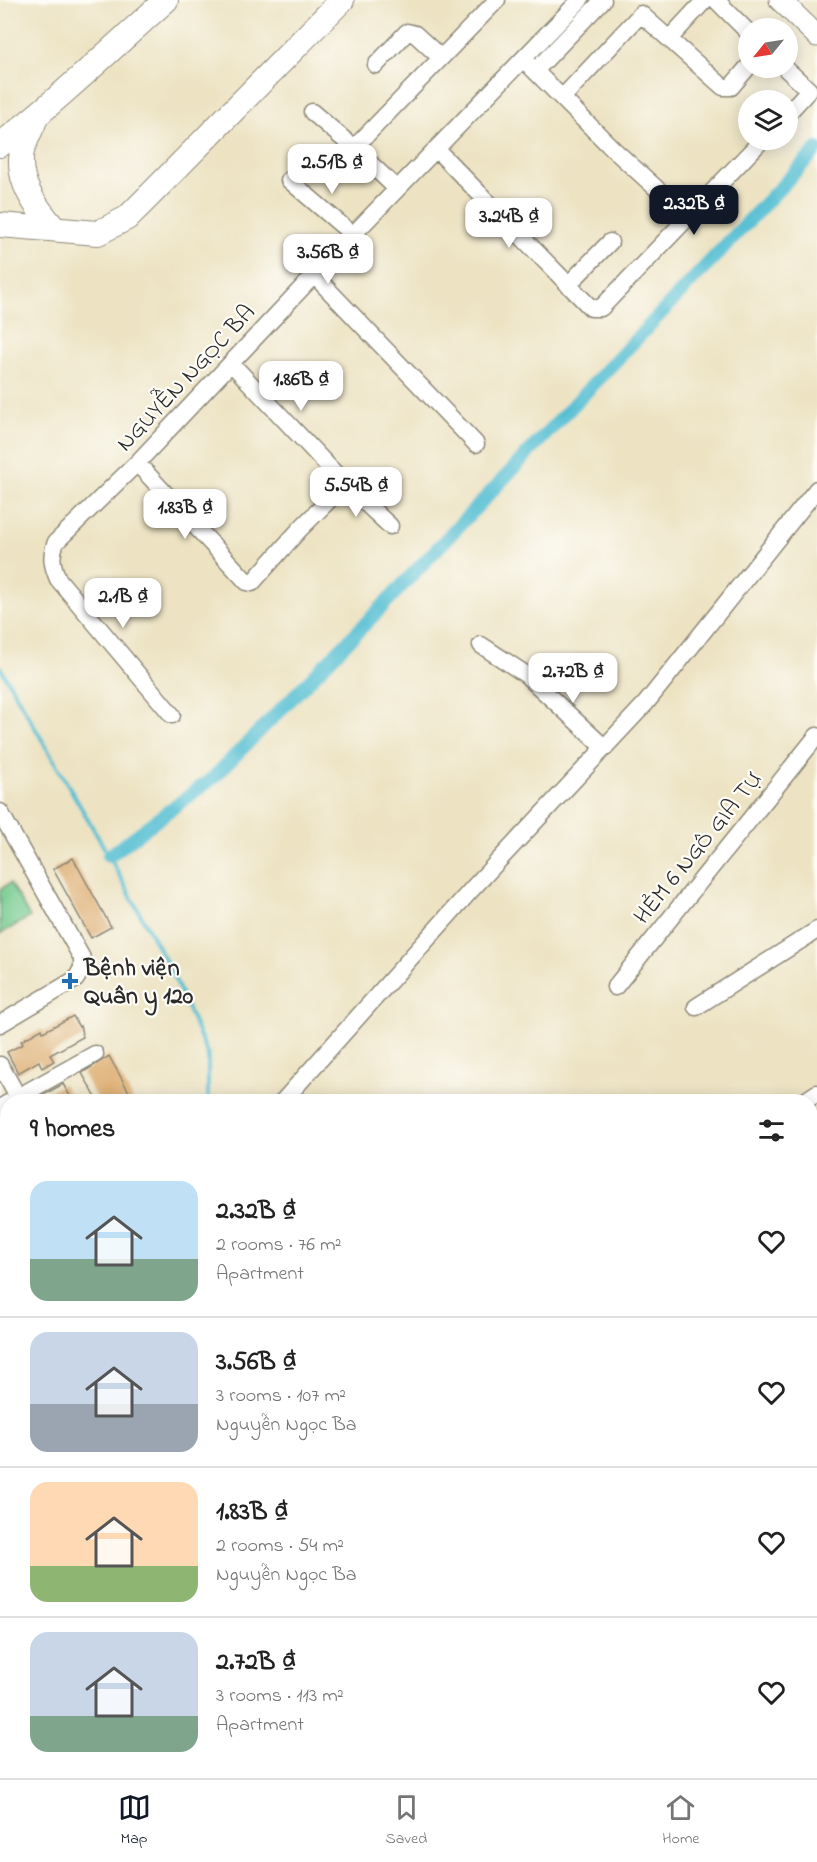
<!DOCTYPE html>
<meta charset="utf-8">
<style>
:root{--surface:#fff;--page:#f2f2f2;--text:#222;--muted:#767676;--line:#e0e0e0;--accent:#111827}
body{margin:0;font-family:"Indie Flower",sans-serif;background:var(--page);color:var(--text);height:100vh;display:flex;flex-direction:column;font-size:22px;white-space:nowrap}
*{box-sizing:border-box;margin:0}
p{font-size:20px;color:var(--muted)}
.icon{flex:none;width:33px;height:33px;fill:none;stroke:currentColor;stroke-width:2;stroke-linecap:round;stroke-linejoin:round}
.map{position:relative;flex:1;overflow:hidden}
.details{position:absolute;left:0px;top:1094px;width:818px;height:686px;display:flex;flex-direction:column;background:var(--surface);border-radius:24px 24px 0 0;box-shadow:0 3px 15px #0003}
.details>*{flex:none}
.needle{width:39px;rotate:240deg}
.fabs{position:absolute;left:738px;top:18px;display:grid;gap:12px}
.fabs a{display:grid;place-items:center;width:60px;height:60px;border-radius:50%;background:var(--surface);box-shadow:0 3px 15px #0003;font-size:30px}
.price{position:absolute;translate:-50% -51px;padding:0 14px;border-radius:12px;background:#fff;color:#222;font-size:20px;line-height:39px;filter:drop-shadow(0 2px 3px #0008)}
.price::after{content:'';position:absolute;left:50%;top:36px;width:18px;height:14px;margin-left:-9px;background:inherit;clip-path:polygon(0 0,100% 0,50% 100%)}
.price.current{background:var(--accent);color:#fff}
ul{padding:0;list-style:none}
li{display:flex;align-items:center;gap:18px;height:150px;padding:0 30px}
li+li{border-top:2px solid var(--line)}
li span{display:grid;place-items:center;flex:none;width:168px;height:120px;border-radius:18px;color:#555}
li>.icon{margin-inline-start:auto}
span .icon{width:72px;height:72px;fill:#fffc;stroke-width:1}
li b{font-size:26px}
h2{display:flex;justify-content:space-between;align-items:center;height:72px;padding:0 30px;font-size:26px}
.menu{display:flex;justify-content:space-around;align-items:center;height:84px;border-top:2px solid var(--line);background:var(--surface);font-size:16px;color:var(--muted)}
.menu a{display:grid;justify-items:center;gap:3px}
.menu .current{color:var(--accent)}
.map>svg:first-child{display:block}
</style>
<div class="map">
<svg width="817" height="1778" viewBox="0 0 817 1778">
<rect width="100%" height="100%" fill="#fdfcf7"/>
<filter id="ink" filterUnits="userSpaceOnUse"><feTurbulence type="fractalNoise" baseFrequency=".0167" numOctaves="2"/><feDisplacementMap in="SourceGraphic" scale="12" xChannelSelector="R" yChannelSelector="G"/><feConvolveMatrix kernelMatrix="1 2 1 2 8 2 1 2 1" color-interpolation-filters="sRGB"/></filter>
<filter id="wash" filterUnits="userSpaceOnUse"><feTurbulence type="fractalNoise" baseFrequency=".008" numOctaves="4" result="noise"/><feDisplacementMap in="SourceGraphic" scale="24" xChannelSelector="R" yChannelSelector="G"/><feGaussianBlur stdDeviation="1.35" result="paint"/><feColorMatrix in="noise" values="0 0 0 0 0 0 0 0 0 0 0 0 0 0 0 0 0 1.4 0 .05"/><feComposite in="paint" operator="in"/></filter>
<g filter="url(#wash)">
<rect width="100%" height="100%" fill="#ede3c3"/>
<path fill="#73c98d" stroke="#4f7a5c" stroke-width="1.5" d="M10,883l20,34 -30,17v-45z"/>
<g fill="none" stroke-linecap="round" stroke-linejoin="round">
<path stroke="#56bfd3" stroke-width="4" d="M0,667l109,189 64,119 35,80v46
M0,1258l8,-3"/>
<path stroke="#56bfd3" stroke-width="14" d="M109,856l105,-79 161,-163 442,-465"/>
</g>
<g id="blocks">
<path fill="#dba969" d="M73,858l38,69 -20,11 -38,-69z
M73,1016l6,11 1,-1 3,11 -33,18 4,6 -12,7 -3,-7 -21,12 -11,-21 16,-8 -2,-3 21,-12 1,3z
M109,1056l25,45h-36l-16,-28z
M63,1084l10,17h-41z"/>
</g>
</g>
<g filter="url(#ink)">
<use href="#blocks" fill-opacity="0" stroke="#8c8777" stroke-width="1.5"/>
<g fill="none" stroke-linecap="round" stroke-linejoin="round">
<g stroke="#8c8777" stroke-width="19">
<path id="minor" d="M716,0l32,32
M669,39l36,-39
M523,59l90,90 75,68
M376,65l31,-33 8,2 25,23
M785,68l24,22 -21,23
M535,71l68,-71
M562,98l79,-84 82,73h8l17,-20
M312,112l42,36 43,41
M354,148l143,-148
M436,149l155,159h10l161,-168
M289,180l64,55
M314,275l162,169
M568,285l42,-43
M231,363l114,121 45,42
M137,463l110,119 5,1 48,-54 45,-45
M481,645l44,29 80,74
M172,715l-114,-136c-6,-14 -8,-23 -2,-37l81,-79 177,-188 266,-275
M0,812l82,146v10l-6,11 -76,45
M615,987l202,-251
M696,1007l121,-77
M0,1065l18,32 77,-43
M283,1101l189,-212 174,-186 171,-214
M805,1101l12,-8
M0,1108l8,-5
M810,1144l7,11
M0,1294l8,-4
M0,1313l8,8
M810,1317l7,11
M810,1443l7,7
M810,1569l7,-8
M0,1600l8,8
M177,1772l8,6
M370,1772l8,6
M468,1772l7,6
M16,1778l5,-6
M616,1778l5,-6"/>
</g>
<g stroke="#8c8777" stroke-width="23">
<path id="major" d="M780,0l37,36"/>
</g>
<g stroke="#8c8777" stroke-width="26">
<path id="highway" d="M35,120c-4,10 -10,21 -13,31 -6,30 14,56 32,77
M0,145c58,-45 111,-96 166,-145
M0,225l98,8 29,-15 23,-23 192,-195"/>
</g>
<use href="#minor" stroke="#fff" stroke-width="16"/>
<use href="#major" stroke="#fff" stroke-width="21"/>
<use href="#highway" stroke="#fff" stroke-width="24"/>
</g>
</g>
<path fill="#1f6fb2" stroke="#fdfcf7" stroke-width="2" d="M67 972h6v6h6v6h-6v6h-6v-6h-6v-6h6z"/>
<g text-anchor="middle" stroke-width="4.5" stroke-linejoin="round" paint-order="stroke">
<g font-size="24" fill="#2b2b2b" stroke="#fdfcf7">
<text transform="translate(185 377) rotate(-47)" y="8">NGUYỄN NGỌC BA</text>
<text transform="translate(697 847) rotate(-51)" y="8">HẺM 6 NGÔ GIA TỰ</text>
</g>
<g font-size="24" font-weight="bold" fill="#2b2b2b" stroke="#fdfcf7" text-anchor="start">
<text x="84" y="975">Bệnh viện<tspan x="84" dy="28">Quân y 120</tspan></text>
</g>
</g>
</svg>
<div class="fabs">
<a><svg class="needle" viewBox="-14 -14 28 28"><path d="M0-13l5 13h-10z" fill="#e53935"/><path d="M0 13l5-13h-10z" fill="#767676"/></svg></a>
<a><svg class="icon" aria-label="layers" viewBox="0 0 24 24"><path d="M12 4l9 5-9 5-9-5zM3 14l9 5 9-5"/></svg></a>
</div>
<b class="price" style="left:332px;top:195px">2.51B ₫</b>
<b class="price current" style="left:694px;top:236px">2.32B ₫</b>
<b class="price" style="left:509px;top:249px">3.24B ₫</b>
<b class="price" style="left:328px;top:285px">3.56B ₫</b>
<b class="price" style="left:301px;top:412px">1.86B ₫</b>
<b class="price" style="left:356px;top:518px">5.54B ₫</b>
<b class="price" style="left:185px;top:540px">1.83B ₫</b>
<b class="price" style="left:123px;top:629px">2.1B ₫</b>
<b class="price" style="left:573px;top:704px">2.72B ₫</b>
<section class="details">
<h2>9 homes<svg class="icon" aria-label="filters" viewBox="0 0 24 24"><path d="M4 7h16M4 17h16"/><circle cx="9" cy="7" r="2"/><circle cx="15" cy="17" r="2"/></svg></h2>
<ul>
<li><span style="background:linear-gradient(#bfe0f5 65%,#7fa58c 0)"><svg class="icon" aria-label="home" viewBox="0 0 24 24"><path d="M3 11l9-7 9 7M6 9v11h12V9"/></svg></span><div><b>2.32B ₫</b><p>2 rooms · 76 m²</p><p>Apartment</p></div><svg class="icon" aria-label="heart" viewBox="0 0 24 24"><path d="M12 20l-8-8c-3-5 5-10 8-4 3-6 11-1 8 4z"/></svg></li>
<li><span style="background:linear-gradient(#c9d6e8 60%,#9aa5b1 0)"><svg class="icon" aria-label="home" viewBox="0 0 24 24"><path d="M3 11l9-7 9 7M6 9v11h12V9"/></svg></span><div><b>3.56B ₫</b><p>3 rooms · 107 m²</p><p>Nguyễn Ngọc Ba</p></div><svg class="icon" aria-label="heart" viewBox="0 0 24 24"><path d="M12 20l-8-8c-3-5 5-10 8-4 3-6 11-1 8 4z"/></svg></li>
<li><span style="background:linear-gradient(#ffd9b3 70%,#8fb573 0)"><svg class="icon" aria-label="home" viewBox="0 0 24 24"><path d="M3 11l9-7 9 7M6 9v11h12V9"/></svg></span><div><b>1.83B ₫</b><p>2 rooms · 54 m²</p><p>Nguyễn Ngọc Ba</p></div><svg class="icon" aria-label="heart" viewBox="0 0 24 24"><path d="M12 20l-8-8c-3-5 5-10 8-4 3-6 11-1 8 4z"/></svg></li>
<li><span style="background:linear-gradient(#c9d6e8 70%,#7fa58c 0)"><svg class="icon" aria-label="home" viewBox="0 0 24 24"><path d="M3 11l9-7 9 7M6 9v11h12V9"/></svg></span><div><b>2.72B ₫</b><p>3 rooms · 113 m²</p><p>Apartment</p></div><svg class="icon" aria-label="heart" viewBox="0 0 24 24"><path d="M12 20l-8-8c-3-5 5-10 8-4 3-6 11-1 8 4z"/></svg></li>
</ul>
</section>
</div>
<nav class="menu">
<a class="current"><svg class="icon" aria-label="map" viewBox="0 0 24 24"><path d="M3 6l6-2 6 2 6-2v14l-6 2-6-2-6 2zM9 4v14M15 6v14"/></svg>Map</a>
<a><svg class="icon" aria-label="saved" viewBox="0 0 24 24"><path d="M7 4h10v16l-5-4-5 4z"/></svg>Saved</a>
<a><svg class="icon" aria-label="home" viewBox="0 0 24 24"><path d="M3 11l9-7 9 7M6 9v11h12V9"/></svg>Home</a>
</nav>
